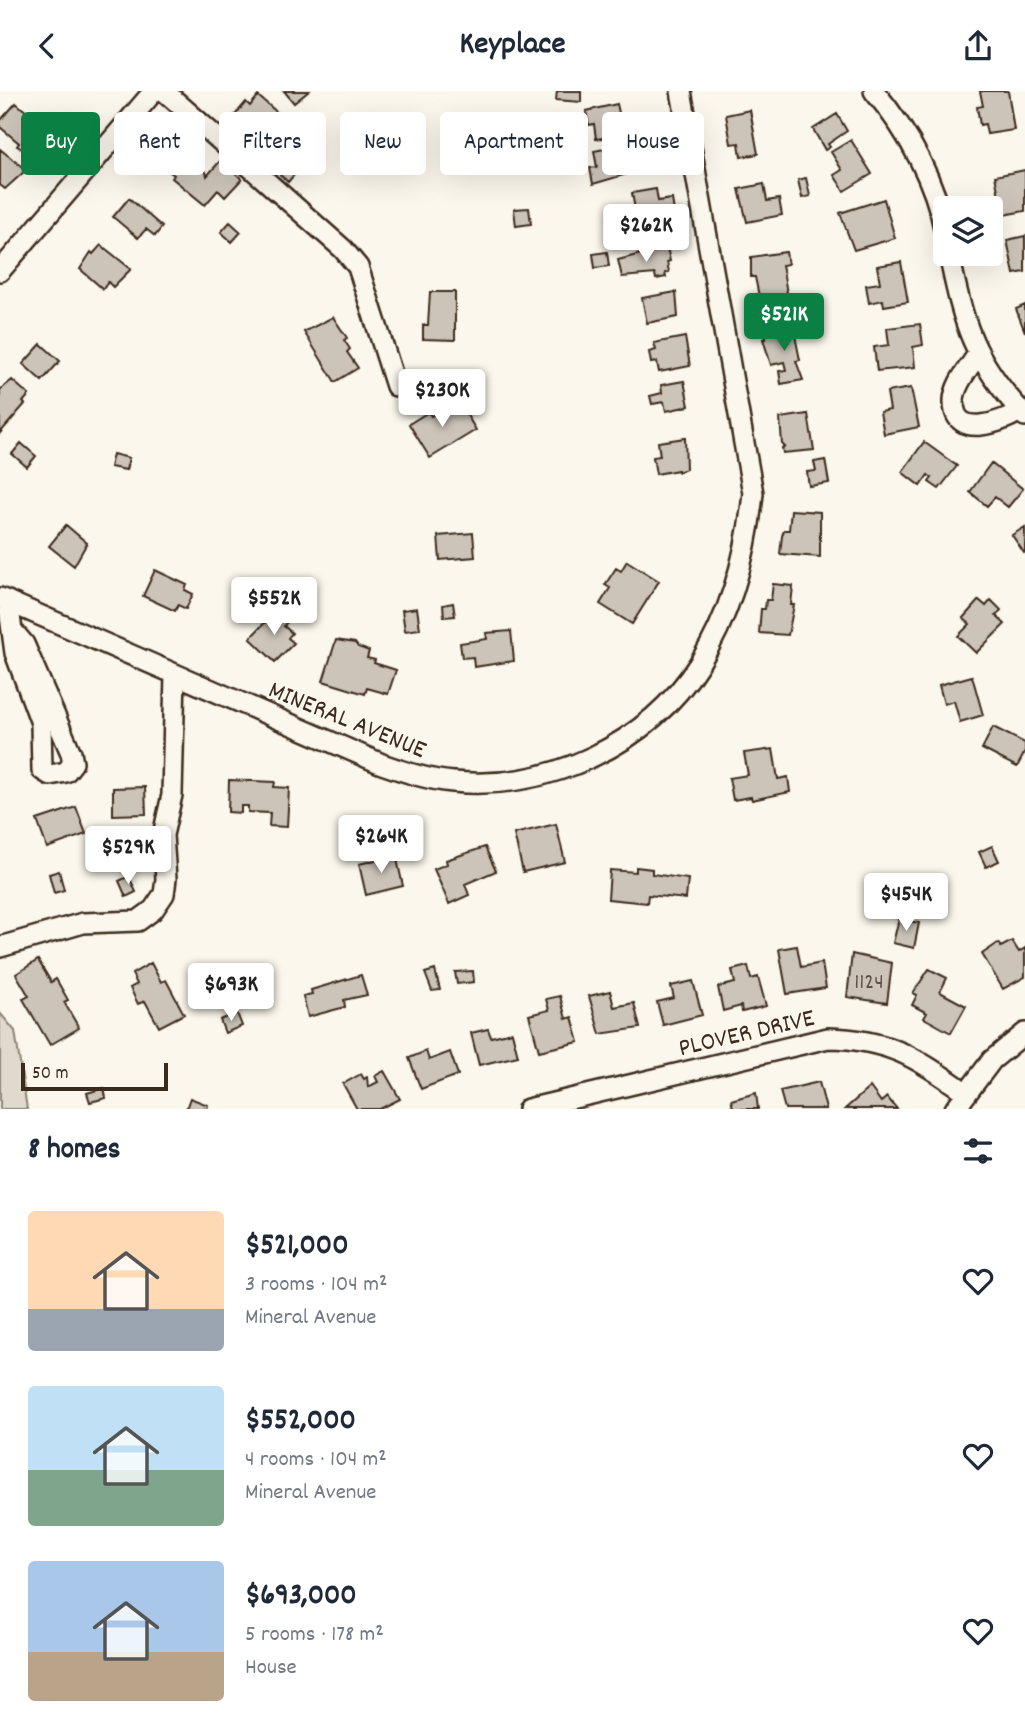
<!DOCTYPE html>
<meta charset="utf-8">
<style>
:root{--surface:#fff;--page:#f2f2f3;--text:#1f2937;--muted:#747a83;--accent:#0b8043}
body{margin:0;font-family:Dekko,sans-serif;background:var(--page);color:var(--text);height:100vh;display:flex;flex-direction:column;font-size:26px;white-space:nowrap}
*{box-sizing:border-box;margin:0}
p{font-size:23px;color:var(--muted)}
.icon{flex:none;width:38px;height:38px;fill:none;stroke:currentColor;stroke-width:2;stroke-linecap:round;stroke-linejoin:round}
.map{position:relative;height:1018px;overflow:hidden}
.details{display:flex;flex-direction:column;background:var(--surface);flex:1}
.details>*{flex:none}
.banner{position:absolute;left:21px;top:21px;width:984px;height:63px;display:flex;gap:14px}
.buttons{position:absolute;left:933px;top:105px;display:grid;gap:14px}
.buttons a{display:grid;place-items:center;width:70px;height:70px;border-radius:7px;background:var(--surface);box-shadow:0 7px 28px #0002;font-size:35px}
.scale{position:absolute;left:21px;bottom:18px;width:147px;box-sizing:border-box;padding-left:7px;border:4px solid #3b2a1e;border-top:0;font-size:19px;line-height:24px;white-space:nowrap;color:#3b2a1e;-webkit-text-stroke:5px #fbf7ec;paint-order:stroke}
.price{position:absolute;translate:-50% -60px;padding:0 16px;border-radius:7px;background:#fff;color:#222;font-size:23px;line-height:46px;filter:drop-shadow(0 2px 4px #0008)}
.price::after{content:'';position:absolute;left:50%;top:42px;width:21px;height:16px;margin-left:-10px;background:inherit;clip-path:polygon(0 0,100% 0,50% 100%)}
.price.current{background:var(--accent);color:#fff}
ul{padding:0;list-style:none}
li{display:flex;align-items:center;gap:21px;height:175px;padding:0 28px}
li span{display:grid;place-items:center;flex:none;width:196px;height:140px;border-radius:7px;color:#555}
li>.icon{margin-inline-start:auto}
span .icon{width:84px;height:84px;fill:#fffc;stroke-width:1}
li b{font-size:30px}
h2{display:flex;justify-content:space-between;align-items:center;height:84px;padding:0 28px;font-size:30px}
.chip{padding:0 24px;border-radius:7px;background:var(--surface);box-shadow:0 7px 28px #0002;font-size:24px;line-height:63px}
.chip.current{background:var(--accent);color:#fff}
header{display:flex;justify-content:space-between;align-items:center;height:91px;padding:0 28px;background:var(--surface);font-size:32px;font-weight:700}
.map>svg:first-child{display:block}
</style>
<header><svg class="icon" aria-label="back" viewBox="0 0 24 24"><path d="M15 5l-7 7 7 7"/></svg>Keyplace<svg class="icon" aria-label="share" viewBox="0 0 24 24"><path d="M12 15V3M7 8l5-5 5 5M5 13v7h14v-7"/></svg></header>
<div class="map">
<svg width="1025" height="1018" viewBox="0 0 1025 1018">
<rect width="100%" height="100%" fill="#fbf7ec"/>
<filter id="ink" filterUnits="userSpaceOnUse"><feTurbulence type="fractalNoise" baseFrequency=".0143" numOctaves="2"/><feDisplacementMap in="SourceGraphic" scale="14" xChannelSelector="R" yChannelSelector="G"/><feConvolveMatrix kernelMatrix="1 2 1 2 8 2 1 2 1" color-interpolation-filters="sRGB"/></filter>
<g filter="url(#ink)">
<path fill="#dfd9ce" stroke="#8d8276" stroke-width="2" d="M0,922l15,18 12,78h-27z"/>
<path fill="#ccc4b9" stroke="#3b2a1e" stroke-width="2" d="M284,0h25l-15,12z
M557,0h24v11l-25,-2z
M980,0h28l6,39 -27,4 -2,-10 -5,1 -3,-18 6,-1z
M258,5l21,18 -14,21 -2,-2 -8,8 -24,-21 15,-18 4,4z
M16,12l36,30 -19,22 -16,-9 2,-3 -19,-16v-6z
M617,13l7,31 -28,4 -2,-15 -5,1 -3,-14z
M750,19l8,44 -17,3 -2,-14 -8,1 -5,-29z
M837,23l10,17 -19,13 2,3 -5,3 -12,-21z
M851,49l21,34 -28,17 -10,-16 8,-5 -11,-18z
M629,53l2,11 4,-1 -1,18 -41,12 -3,-16 7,-1 -3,-16z
M0,58l26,21 -21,19 -5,-4z
M280,61l19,17 -11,13 -19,-17z
M188,67l18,14 1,4 14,-16 21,19 -17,18 -7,-7 -13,15 -33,-27 2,-3 -4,-3 11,-13 4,3z
M1025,79v41l-22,4 -8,-39z
M806,87l4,18 -8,2 -4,-18z
M764,93l3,17 12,-2 3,16 -35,7 -8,-33z
M656,98l2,12 14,-2 4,25 -37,7 -7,-38z
M129,107l33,29 -7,9 -9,-7 -8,9 -25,-21z
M884,108l11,39 -41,12 -14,-37z
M529,117l2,16 -15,2 -2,-17z
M230,131l11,10 -9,10 -11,-10z
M1025,145v36l-11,2 -7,-34z
M101,154l30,24 -18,18 -5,-5 -5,7 -23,-20 11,-17 2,2z
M667,156l3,14 -3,1 2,10 -4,1 1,4 -10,2 -1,-5 -33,3 -4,-17z
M607,161l2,14 -14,2 -2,-14z
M786,161l2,12 -6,1 7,39 -22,4 -1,-8 -6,1 -5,-24h-4v-20z
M901,171l7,40 -24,4 -1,-6 -14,3 -3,-18 14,-2 -3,-17z
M430,201h25v48l-32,-1v-14h5z
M676,201l2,25 -31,6 -5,-25z
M1025,214v27l-9,-23z
M333,226l14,21 -3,2 6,9 -3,3 11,16 -23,14 -31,-50z
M920,233l3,21 -10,2 2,20 -38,4 -3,-24 15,-2 -2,-17z
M793,235l7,34 -4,1 7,19 -22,4 -2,-13 7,-1 -2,-8 -13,3 -8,-26h3l-1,-8z
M685,246l5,29 -31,6 -2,-10 -6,1 -2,-11 7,-2 -2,-7z
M41,253l19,17 -18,20 -19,-17z
M12,289l17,15 -6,7 2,2 -25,29v-43z
M684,290l5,25 -23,5 -2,-9 -12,2 -2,-8 12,-3 -1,-8z
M911,297l8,39 -35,7 -4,-22 10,-2 -3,-18z
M460,313l16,26 -46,28 -21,-34 19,-12 3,4 18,-10 2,4z
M808,323l6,36 -31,3 -1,-5 3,-1 -3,-3 -2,-26z
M685,347l1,31 -8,3v-2l-22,4 -3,-17 7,-1 -2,-14z
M924,351l33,24 -18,23 -10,-7 3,-4 -4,-3 -8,11 -18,-14z
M21,352l15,13 -9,11 -15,-13z
M113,363l16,4 -3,12 -16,-3z
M825,369l4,23 -20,3 -2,-14 9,-1 -2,-9z
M991,372l32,26 -15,18 -13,-10 -8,9 -17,-14z
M791,419l29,2v45l-40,-3 2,-18 2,-6h5z
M66,434l21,18 -13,23 -25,-20z
M1025,436v25l-1,1 -12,-18z
M473,442l2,24 -35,3 -2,-24z
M627,470l32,20 -27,43 -32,-20 10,-16 -5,-3 11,-17 5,3z
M155,479l32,15 -2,5 8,4 -7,15 -8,-4 -3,6 -32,-15z
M773,493l20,2 -2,19h3l-6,30 -29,-2 2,-24h4l1,-9h5z
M979,509l7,6 5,-6 10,10 -5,6 9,8 -29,29 -18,-17 12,-12 -7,-6z
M453,512l2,13 -11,1 -1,-12z
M417,517l3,21 -15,2 -3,-21z
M276,520l11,11 -3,4 8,7 -4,5 6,5 -19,19 -25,-24z
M511,540l3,30 -40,6 -1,-10 -11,1 -2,-15 27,-4 -1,-6z
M336,549l19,3 3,4 11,4 -2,7 8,2 -1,3 22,7 -8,24 -21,-6 -2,6 -42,-13z
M972,585l11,39 -23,7 -6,-21 -10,3 -5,-19z
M993,636l32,16v9l-8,15 -35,-18z
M773,658l5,30 10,-2 2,15 -38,8 -1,-3 -18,3 -4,-22 19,-3 -4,-22z
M229,689l46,2 -1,5 15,1 -2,39 -18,-1 1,-13 -22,-1v-6h-7v7l-13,-1z
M145,696l1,27 -33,1v-27z
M76,716l10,27 -39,14 -10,-28z
M556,733l9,38 -42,10 -9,-38z
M992,755l7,15 -13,6 -7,-15z
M485,756l11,24 -31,13 4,11 -20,9 -15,-35 13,-5 -1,-4z
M396,764l7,31 -37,9 -7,-31z
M636,776l16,2v5l36,5 -2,20 -38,-4 -1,8 -39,-4 2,-29 26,2z
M59,780l5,19 -10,3 -5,-19z
M129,785l7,16 -10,5 -7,-16z
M899,828l20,4 -5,25 -21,-5z
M1012,850l7,11 6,-4v29l-22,12 -21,-35 16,-11 3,4z
M797,855l4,21 21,-4 4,25 -39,6 -8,-45z
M852,863l40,9 -5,40 -40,-6z
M38,869l13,22 5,-3 12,21 -4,2 15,26 -29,17 -27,-46 6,-3 -13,-22z
M151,872l10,19 5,-2 18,34 -25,13 -14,-26 -7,3 -8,-16 7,-4 -5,-10z
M748,875l3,13 7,-2 8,29 -24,6 -1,-6 -18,5 -5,-24 17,-4 -3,-13z
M929,878l18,9 -7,14 26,14 -15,27 -27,-15 3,-5 -15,-8 5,-10 -4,-2z
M435,879l5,20 -8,1 -7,-18z
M473,880l1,11 -17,2 -2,-12z
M361,884l6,20 -23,5 1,7 -37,10 -5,-21 9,-2 -1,-4z
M693,890l9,34 -39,10 -6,-23 17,-4 -3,-12z
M610,900l4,16 20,-4 6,25 -40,6 -11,-38z
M560,905l6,23 6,-2 7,25 -40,9 -10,-36 20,-5 -3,-11z
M237,922l5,13 -17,7 -5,-13z
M488,938l3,8 21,-5 6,24 -39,9 -8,-32z
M426,960l3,9 21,-8 8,23 -37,14 -12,-31z
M384,980l16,28 -20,10h-23l-14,-25 18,-10 3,5 3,-2 1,10 10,-5 -3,-6z
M819,991l7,27h-41l-5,-18z
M870,996l11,15 6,-5 10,12h-52z
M104,997l2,10 -16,4 -3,-9z
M756,1002l2,16h-34l9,-2 -2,-7z
M190,1007l18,7 -1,4h-21z"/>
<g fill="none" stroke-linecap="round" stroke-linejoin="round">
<g stroke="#3b2a1e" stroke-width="24">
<path id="minor" d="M164,0l179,158 15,18 38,119
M874,0c35,42 60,87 71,141
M949,163c15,73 24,105 76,162
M0,180l154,-180
M978,263c-9,14 -25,32 -24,49 1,38 49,18 66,8
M0,507l382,166c23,8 47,16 71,18 95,9 195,-37 246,-118 33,-52 48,-111 54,-171l-72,-402
M8,510l7,52 26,70 1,47 8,5 16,-3 7,-9 -2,-10 -47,-109 -12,-14
M0,856l83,-24 55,-2 15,-11 11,-16 2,-15 -3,-44 9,-40 3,-121
M528,1018l300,-71c60,1 90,20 137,54
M955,1018l37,-49 33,-27"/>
</g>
<use href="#minor" stroke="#fbf7ec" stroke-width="19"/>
</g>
</g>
<g text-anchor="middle" stroke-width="6" stroke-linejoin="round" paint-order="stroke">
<g font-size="23" fill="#5f5045">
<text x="869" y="897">1124</text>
</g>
<g font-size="26" fill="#3b2a1e" stroke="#fbf7ec">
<text transform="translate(348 627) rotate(22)" y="9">MINERAL AVENUE</text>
<text transform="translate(746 940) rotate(-13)" y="9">PLOVER DRIVE</text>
</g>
</g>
</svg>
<div class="buttons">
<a><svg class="icon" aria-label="layers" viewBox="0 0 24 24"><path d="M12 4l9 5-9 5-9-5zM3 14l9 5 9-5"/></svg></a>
</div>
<div class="scale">50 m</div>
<b class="price" style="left:646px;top:173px">$262K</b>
<b class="price current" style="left:784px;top:262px">$521K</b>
<b class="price" style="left:442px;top:338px">$230K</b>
<b class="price" style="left:274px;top:546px">$552K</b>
<b class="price" style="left:381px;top:784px">$264K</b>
<b class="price" style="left:128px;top:795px">$529K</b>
<b class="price" style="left:906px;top:842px">$454K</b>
<b class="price" style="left:231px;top:932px">$693K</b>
<div class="banner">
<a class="chip current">Buy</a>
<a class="chip">Rent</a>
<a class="chip">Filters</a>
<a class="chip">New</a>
<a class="chip">Apartment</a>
<a class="chip">House</a>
</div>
</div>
<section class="details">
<h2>8 homes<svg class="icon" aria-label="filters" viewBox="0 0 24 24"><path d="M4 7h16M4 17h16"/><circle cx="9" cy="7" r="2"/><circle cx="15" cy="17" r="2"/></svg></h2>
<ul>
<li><span style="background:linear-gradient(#ffd9b3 70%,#9aa5b1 0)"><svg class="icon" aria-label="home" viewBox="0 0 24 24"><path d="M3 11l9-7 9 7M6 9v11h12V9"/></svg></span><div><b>$521,000</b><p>3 rooms · 104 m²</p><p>Mineral Avenue</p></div><svg class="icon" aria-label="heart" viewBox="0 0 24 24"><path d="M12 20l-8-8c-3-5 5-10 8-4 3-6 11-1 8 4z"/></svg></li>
<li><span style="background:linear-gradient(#bfe0f5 60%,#7fa58c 0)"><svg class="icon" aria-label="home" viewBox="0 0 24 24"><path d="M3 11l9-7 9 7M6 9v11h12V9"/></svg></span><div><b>$552,000</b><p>4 rooms · 104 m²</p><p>Mineral Avenue</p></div><svg class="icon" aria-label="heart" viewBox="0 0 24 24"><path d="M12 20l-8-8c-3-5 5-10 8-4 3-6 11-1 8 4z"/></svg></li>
<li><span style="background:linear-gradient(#a9c7e8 65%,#b9a48a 0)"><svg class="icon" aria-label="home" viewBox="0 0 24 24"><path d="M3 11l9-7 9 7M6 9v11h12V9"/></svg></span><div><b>$693,000</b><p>5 rooms · 178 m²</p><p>House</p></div><svg class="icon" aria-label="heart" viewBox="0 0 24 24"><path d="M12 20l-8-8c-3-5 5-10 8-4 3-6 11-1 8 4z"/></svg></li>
</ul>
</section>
